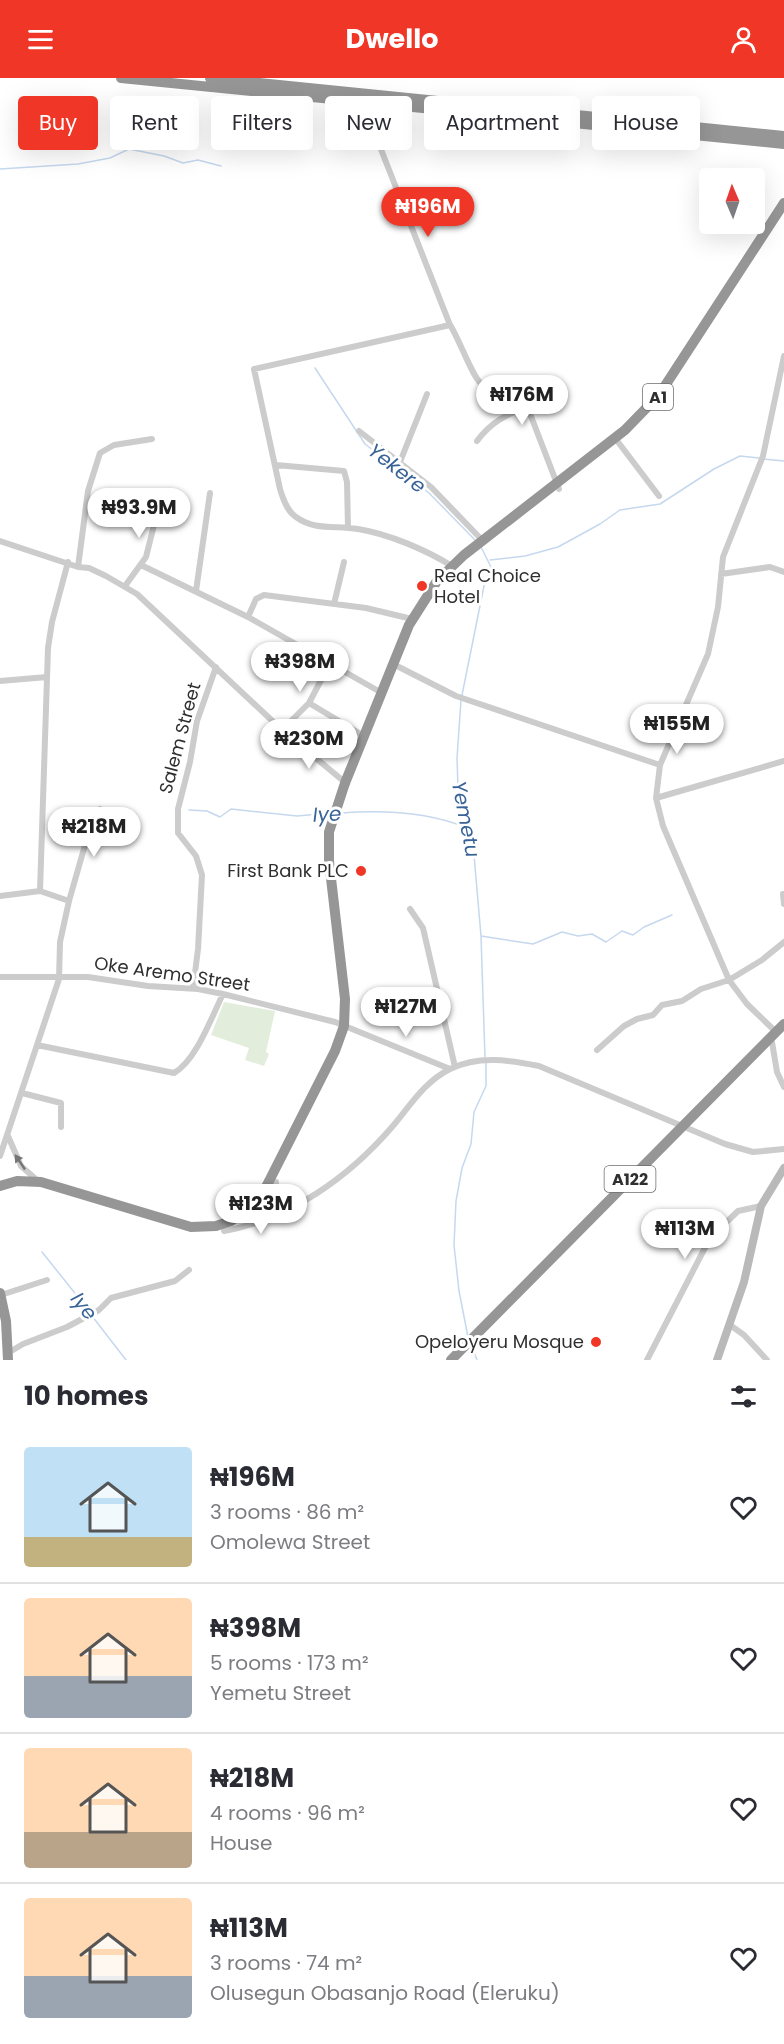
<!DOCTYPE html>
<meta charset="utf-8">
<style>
:root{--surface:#fff;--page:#f2f2f3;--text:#2b2b33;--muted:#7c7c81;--line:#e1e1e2;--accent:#f03626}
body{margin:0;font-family:Poppins,sans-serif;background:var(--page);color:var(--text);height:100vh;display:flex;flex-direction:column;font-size:22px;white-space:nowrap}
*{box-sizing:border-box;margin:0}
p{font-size:20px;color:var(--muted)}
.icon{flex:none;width:33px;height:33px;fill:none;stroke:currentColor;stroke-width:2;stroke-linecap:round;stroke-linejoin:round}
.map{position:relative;height:1282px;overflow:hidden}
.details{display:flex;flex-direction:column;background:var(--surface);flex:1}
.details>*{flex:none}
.hud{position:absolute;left:18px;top:18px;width:748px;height:54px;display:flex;gap:12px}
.needle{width:39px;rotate:358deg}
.tools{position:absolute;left:699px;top:90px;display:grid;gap:12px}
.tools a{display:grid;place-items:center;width:66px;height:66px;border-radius:6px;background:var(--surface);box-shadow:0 6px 24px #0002;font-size:30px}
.price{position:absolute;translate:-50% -51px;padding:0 14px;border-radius:21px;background:#fff;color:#222;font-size:20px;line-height:39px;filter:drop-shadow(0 2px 3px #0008)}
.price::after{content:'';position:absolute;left:50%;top:36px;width:18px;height:14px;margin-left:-9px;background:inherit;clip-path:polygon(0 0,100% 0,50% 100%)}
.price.selected{background:var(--accent);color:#fff}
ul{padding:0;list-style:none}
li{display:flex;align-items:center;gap:18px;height:150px;padding:0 24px}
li+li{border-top:2px solid var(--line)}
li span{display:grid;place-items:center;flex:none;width:168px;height:120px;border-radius:6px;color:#555}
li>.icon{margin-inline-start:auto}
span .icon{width:72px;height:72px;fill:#fffc;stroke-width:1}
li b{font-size:26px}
h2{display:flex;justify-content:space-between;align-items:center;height:72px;padding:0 24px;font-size:26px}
.tag{padding:0 21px;border-radius:6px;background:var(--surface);box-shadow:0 6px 24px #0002;font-size:21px;line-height:54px}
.tag.selected{background:var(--accent);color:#fff}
header{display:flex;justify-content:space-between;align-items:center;height:78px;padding:0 24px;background:var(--accent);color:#fff;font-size:27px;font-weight:700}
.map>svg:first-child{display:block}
</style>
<header><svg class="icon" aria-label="menu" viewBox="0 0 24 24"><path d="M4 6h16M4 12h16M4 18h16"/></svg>Dwello<svg class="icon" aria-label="person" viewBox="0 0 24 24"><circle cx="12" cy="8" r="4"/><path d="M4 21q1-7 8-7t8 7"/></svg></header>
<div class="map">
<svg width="784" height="1282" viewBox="0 0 784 1282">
<rect width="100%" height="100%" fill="#fff"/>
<path fill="#e2eddb" d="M224,924l51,9 -9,41 3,2 -5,12 -19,-6 4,-12 -38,-13z"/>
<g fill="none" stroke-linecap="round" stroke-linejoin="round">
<path stroke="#c6d8ee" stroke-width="1.5" d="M0,91l78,-5 32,-6 19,-9 35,7 19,7 15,-3 23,6
M315,290l50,76 64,49 47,48
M763,381l21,2
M490,482l35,-4 33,-9 42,-23 20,-14 40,-6 54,-35 26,-13 19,2
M462,617l22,-109 7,-19 -10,-20
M461,622l-4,58 1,31 16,66 7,81 4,122
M189,732l18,1 13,6 11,-8 66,7 34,-3
M341,735c41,-3 88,-1 126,15
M481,858l52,8 29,-12 16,4 14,-2 14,8 16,-11 11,4 11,-8 28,-12
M42,1174l48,60
M92,1238l34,44
M468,1259l-9,-46 -5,-46 2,-44 6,-33 9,-24 3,-32 12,-26v-23
M472,1269l5,13"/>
<path stroke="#ccc" stroke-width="6" d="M362,23l88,224c9,13 24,57 33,60l28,-5 8,5 40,104
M450,247l-196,44 26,120c3,10 7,22 16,28 19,14 40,8 62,12 31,5 68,21 94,37
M359,353l72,56 51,53
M615,360l44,58
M477,363c14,-19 29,-26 50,-35
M400,384l27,-68
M276,387l68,6 3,11 1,46
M0,463l78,26 11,1 17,8 31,18 145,136 65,54
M141,487l107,52 8,-18 8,-4 102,13 46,11
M78,489l10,-76 12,-38 14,-8 38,-6
M721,496l49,-7 14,5
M125,508l21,-29 15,-60
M196,513l14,-98
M334,526l10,-42
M248,539l134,76
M393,586l63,32 204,69
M0,603l47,-4
M309,625l55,33
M282,652l27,-27 21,-40
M656,720l128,-37
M40,813l8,-243 4,-26 16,-60
M783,816l1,10
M0,818l40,-5 29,10 -9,41 -1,37 -59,177
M69,823l18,-63 13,-29
M410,831l13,19 32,139
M0,899h88l60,9 50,3 25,5 112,28 115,47
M193,911l5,-40 4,-74 -6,-19 -18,-23v-24l12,-47 7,-41 19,-54
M776,954l-29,-28 -18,-24 -66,-154 -7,-28 4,-33 48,-111 10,-47 5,-50 40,-101 21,-100
M772,964l5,30 7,15
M37,967l137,28c22,-12 38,-57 49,-79
M597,972l27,-24 13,-7 16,-4 9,-10 20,-4 19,-12 28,-9 33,-20 22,-18
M22,1015l39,10v24
M8,1058l13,30 17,15
M276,1104v15l12,12
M224,1153c66,-12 124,-53 168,-104 18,-21 32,-45 58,-58 29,-14 59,-9 89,-3l186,78 28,8 31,-3
M1,1217l46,-15
M730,1247l14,10 23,25
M8,1275l15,-9 44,-17 32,-17 12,-12 64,-17 14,-11
M647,1282l63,-122 28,-27 23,-5"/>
<path stroke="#b9b9b9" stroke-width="8" d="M717,1282l27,-78 17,-76 23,-38"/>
<path stroke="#969696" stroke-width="10" d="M121,0l663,66
M210,0l574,58
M0,1108l17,-5 24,1 150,45 25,-1 15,-5 22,-16 10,-12 72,-142 9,-25 1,-27 -16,-138v-29l16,-49 64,-158 28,-44 27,-26 161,-125 34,-35 125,-192
M0,1215l6,28 2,39
M451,1282l333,-336"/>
</g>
<defs><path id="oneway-solid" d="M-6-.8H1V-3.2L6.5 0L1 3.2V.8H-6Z" transform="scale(1.5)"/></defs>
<use fill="#767676" href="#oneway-solid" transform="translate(20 1084) rotate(-124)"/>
<g fill="#f03626" stroke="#fff" stroke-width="2">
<circle cx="422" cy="508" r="6"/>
<circle cx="361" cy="793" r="6"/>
<circle cx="596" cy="1264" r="6"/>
</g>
<g text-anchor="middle" stroke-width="6" stroke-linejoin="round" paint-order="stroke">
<g fill="#fff" stroke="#6d6d6d" stroke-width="1.5">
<rect x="643" y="306" width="30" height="26" rx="4.5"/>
<rect x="604.5" y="1088" width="51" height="26" rx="4.5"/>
</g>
<g font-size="16" font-weight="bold" fill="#2f2f2f">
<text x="658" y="325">A1</text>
<text x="630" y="1107">A122</text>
</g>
<g font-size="18" fill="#2f2f2f" stroke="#fff" text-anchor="end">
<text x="434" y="504" text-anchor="start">Real Choice<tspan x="434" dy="21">Hotel</tspan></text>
<text x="349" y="799">First Bank PLC</text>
<text x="584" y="1270">Opeloyeru Mosque</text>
</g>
<g font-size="18" fill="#2f2f2f" stroke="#fff">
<text transform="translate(180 660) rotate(-75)" y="6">Salem Street</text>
<text transform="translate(172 896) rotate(8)" y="6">Oke Aremo Street</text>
</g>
<g font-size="20" font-style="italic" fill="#376396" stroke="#fff">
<text transform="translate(397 390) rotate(38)" y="7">Yekere</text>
<text transform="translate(327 736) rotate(-3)" y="7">Iye</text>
<text transform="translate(466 741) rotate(79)" y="7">Yemetu</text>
<text transform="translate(84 1228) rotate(52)" y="7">Iye</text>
</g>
</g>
</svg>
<div class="tools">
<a><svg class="needle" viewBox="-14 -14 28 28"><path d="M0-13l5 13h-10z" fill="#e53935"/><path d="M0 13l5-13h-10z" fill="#7c7c81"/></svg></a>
</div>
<b class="price selected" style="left:428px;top:160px">₦196M</b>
<b class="price" style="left:522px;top:348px">₦176M</b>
<b class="price" style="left:139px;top:461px">₦93.9M</b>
<b class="price" style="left:300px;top:615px">₦398M</b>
<b class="price" style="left:677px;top:677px">₦155M</b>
<b class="price" style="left:309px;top:692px">₦230M</b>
<b class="price" style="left:94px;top:780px">₦218M</b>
<b class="price" style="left:406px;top:960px">₦127M</b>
<b class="price" style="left:261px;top:1157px">₦123M</b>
<b class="price" style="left:685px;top:1182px">₦113M</b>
<div class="hud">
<a class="tag selected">Buy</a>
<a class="tag">Rent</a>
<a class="tag">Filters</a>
<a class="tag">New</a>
<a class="tag">Apartment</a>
<a class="tag">House</a>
</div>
</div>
<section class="details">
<h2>10 homes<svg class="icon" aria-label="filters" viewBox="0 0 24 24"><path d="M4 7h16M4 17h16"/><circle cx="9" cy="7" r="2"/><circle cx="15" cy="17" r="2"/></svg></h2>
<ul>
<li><span style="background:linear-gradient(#bfe0f5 75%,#c2b280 0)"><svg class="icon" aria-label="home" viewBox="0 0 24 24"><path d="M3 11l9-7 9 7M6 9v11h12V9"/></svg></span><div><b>₦196M</b><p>3 rooms · 86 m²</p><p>Omolewa Street</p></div><svg class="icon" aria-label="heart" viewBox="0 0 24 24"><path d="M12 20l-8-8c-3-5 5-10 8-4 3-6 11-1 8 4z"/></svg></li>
<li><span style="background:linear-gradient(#ffd9b3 65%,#9aa5b1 0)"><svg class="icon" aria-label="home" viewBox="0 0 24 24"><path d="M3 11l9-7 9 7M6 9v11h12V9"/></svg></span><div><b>₦398M</b><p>5 rooms · 173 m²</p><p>Yemetu Street</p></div><svg class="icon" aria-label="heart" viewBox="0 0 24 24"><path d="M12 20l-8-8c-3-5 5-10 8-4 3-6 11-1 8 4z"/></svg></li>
<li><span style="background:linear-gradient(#ffd9b3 70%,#b9a48a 0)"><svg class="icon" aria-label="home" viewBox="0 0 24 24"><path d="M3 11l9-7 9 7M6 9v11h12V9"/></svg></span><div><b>₦218M</b><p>4 rooms · 96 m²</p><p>House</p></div><svg class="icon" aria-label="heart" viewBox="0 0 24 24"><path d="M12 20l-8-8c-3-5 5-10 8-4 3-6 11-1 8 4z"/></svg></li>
<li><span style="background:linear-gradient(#ffd9b3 65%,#9aa5b1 0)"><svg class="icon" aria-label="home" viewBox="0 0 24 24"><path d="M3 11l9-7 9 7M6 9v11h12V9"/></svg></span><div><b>₦113M</b><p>3 rooms · 74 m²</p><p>Olusegun Obasanjo Road (Eleruku)</p></div><svg class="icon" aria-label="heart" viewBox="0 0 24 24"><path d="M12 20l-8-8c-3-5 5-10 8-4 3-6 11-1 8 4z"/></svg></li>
</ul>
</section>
